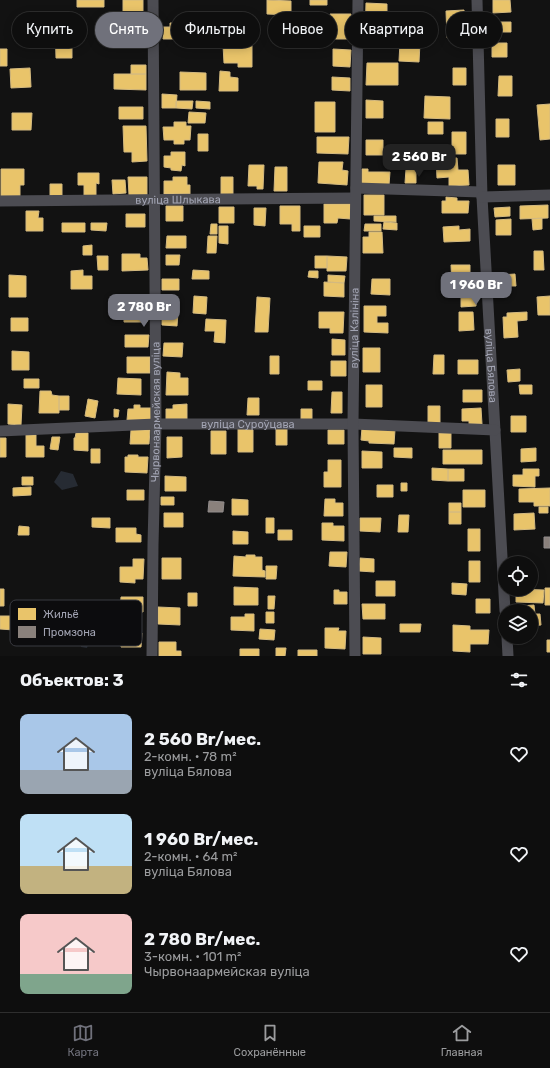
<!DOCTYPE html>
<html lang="ru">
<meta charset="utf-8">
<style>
:root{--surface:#0e0e0e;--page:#1c1c1c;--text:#f1f3f6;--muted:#9b9c9e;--line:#2e2e2e;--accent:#70717b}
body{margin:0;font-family:Rubik,sans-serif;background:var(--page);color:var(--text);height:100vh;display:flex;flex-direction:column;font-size:15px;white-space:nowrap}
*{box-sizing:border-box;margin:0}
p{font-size:13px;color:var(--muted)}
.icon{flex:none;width:22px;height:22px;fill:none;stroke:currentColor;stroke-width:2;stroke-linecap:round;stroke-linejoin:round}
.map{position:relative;height:656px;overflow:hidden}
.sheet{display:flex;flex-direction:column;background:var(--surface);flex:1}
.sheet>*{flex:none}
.top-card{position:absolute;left:12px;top:12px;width:526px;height:36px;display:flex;gap:8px}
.fabs{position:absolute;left:498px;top:556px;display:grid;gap:8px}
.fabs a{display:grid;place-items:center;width:40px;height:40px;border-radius:50%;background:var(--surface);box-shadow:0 2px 10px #0003,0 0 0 1px var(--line);font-size:20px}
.price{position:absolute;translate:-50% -34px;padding:0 9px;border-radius:8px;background:var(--accent);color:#fff;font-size:13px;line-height:26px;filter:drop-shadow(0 1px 2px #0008)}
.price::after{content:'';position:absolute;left:50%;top:24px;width:12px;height:9px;margin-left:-6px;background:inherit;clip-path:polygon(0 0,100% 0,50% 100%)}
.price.on{background:#222;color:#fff}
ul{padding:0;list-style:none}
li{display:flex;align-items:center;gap:12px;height:100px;padding:0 20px}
li span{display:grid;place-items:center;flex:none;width:112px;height:80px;border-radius:8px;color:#555}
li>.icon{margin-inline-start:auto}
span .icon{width:48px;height:48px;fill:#fffc;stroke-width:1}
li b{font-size:17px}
h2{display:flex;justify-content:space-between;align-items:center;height:48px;padding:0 20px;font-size:17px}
.chip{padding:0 14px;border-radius:18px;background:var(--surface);box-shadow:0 2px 10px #0003,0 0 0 1px var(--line);font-size:14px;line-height:36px}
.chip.on{background:var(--accent);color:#fff}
.menu{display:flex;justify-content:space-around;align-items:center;height:56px;border-top:1px solid var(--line);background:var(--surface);font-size:11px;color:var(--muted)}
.menu a{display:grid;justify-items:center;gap:2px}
.menu .on{color:var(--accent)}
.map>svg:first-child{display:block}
</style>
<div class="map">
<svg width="550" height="656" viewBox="0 0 550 656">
<rect width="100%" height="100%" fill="#121212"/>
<path fill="#262b33" d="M61,471l12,3 5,12 -16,4 -8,-8z
M86,625l6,6 -5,17 -6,-1v-16z"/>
<path fill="#e9c46a" stroke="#d4ba80" d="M77,0h27v7h-27z
M123,0h20v13h-20z
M267,0l24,1v14l-24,-1z
M310,0h17v5h-17z
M493,0h17l1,12 -18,1z
M366,3l21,1v35h-22z
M464,10l1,27 -18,1 -1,-27z
M330,14h21l-1,25h-21z
M55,22h17v36h-16z
M496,22h15v10h-15z
M170,23h15v16h-22v-12h7z
M122,29h20l-1,14h-20z
M400,42l20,1 -1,19 -20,-1z
M492,43h15v14h-15z
M223,45h29v22h-14v-4h-14z
M0,49h7v17h-7z
M333,49l18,1 -1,17 -17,-1z
M367,63h31v22h-32z
M131,65h15v9h-15z
M30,68l1,19 -20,1 -1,-19z
M453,68h13v17h-13z
M220,71l10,1v5l8,1v13h-19z
M180,72l26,1v17h-26z
M114,74h32v16l-32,-1z
M499,76h13v20h-14z
M332,77l18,1v13l-18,-1z
M162,94l15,1 -1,13h-14z
M425,96l25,1v22l-26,-1z
M366,100l17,1v17h-17z
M176,101h17l-1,8 -16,-1z
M196,101l14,1v7l-14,-1z
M315,102h20v30h-20z
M550,104v35l-10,1 -3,-35z
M119,107h24v12h-24z
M189,112l17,1 -1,10h-17z
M12,113h20l-1,17h-19z
M496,119h13v18h-13z
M174,122h12v4h5l-1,14h-6v4h-10v-4h-10l-1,-13h11z
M428,122h15v12h-15z
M123,126h23l1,35 -15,1v-10h-8z
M452,132h14v22h-14z
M198,134h10v17h-10z
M317,137h32l-1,17 -31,-1z
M366,140h17v15h-17z
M171,152h14v14l-3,-1 -1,6 -10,-1v-2l-7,-1v-11h7z
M436,158h21l1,12h10l1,15 -20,1v-9l-12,1z
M319,162h24l-1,8 6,1 -1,14 -29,-2z
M249,165h15l-1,24h-6v-3h-9z
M498,165h17v20h-17z
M275,167h12v24h-13z
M1,169h23v16h-4v11h-19z
M362,169h6v3h22l-1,13h-27z
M406,169h10v14h-11z
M78,173h21v11l-3,-1v13h-12v-11h-6z
M128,177h19v18h-18z
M173,177h14v8h3v9h-26v-13h9z
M221,177h12v18l-12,-1z
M112,180h13l1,13 -13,1z
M50,184h12v13h-12z
M364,195h20v20h-20z
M446,197l11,1v3h12l-1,12h-26v-12h4z
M324,204h27l-1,15 -12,-1 -1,5h-13z
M548,205v13l-28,1v-13z
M166,206h17v15h-17z
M280,206h20v25h-8v-7h-12z
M219,207h15v16h-15z
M510,207v9l-15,1 -1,-9z
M254,208h12l-1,18 -11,-1z
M26,211h13l-1,7h5v13h-17z
M126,214h19v13h-19z
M374,216h22v6l-22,-1z
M542,218v11l-9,1 -1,-11z
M511,219v16h-15v-15z
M384,222l13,1v7l-14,-1z
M62,223h23v9h-23z
M91,223h16l-1,8 -15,-1z
M211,224h6v10h-7z
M365,224h16v7h-17z
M219,226h9v18l-9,-1z
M304,226h16v11h-16z
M459,226v4l11,-1v12l-26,1 -1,-15z
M369,232h13l1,21h-20v-16h6z
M167,236h19v12h-20z
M208,236h9l-1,17h-9z
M92,245v10h-9v-9z
M534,251h9l1,19h-10z
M122,254h18v4h7l1,12 -26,1z
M166,255h14l-1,10h-13z
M97,256h11v14h-10z
M315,256h12v12h-12z
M327,256l20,1 -1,14h-19z
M451,265h19v20h-18z
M83,270v6h9v13h-21v-18z
M193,270l16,1v8h-17z
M309,271h9v7l-10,-1z
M515,274l1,12h-15v-11z
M9,275l17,1v21h-17z
M328,275l17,1 -1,7 -16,-1z
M162,279h17v11h-17z
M372,279h18v16l-19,-1z
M324,282l20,1v14l-20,-1z
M124,295h23v11h-23z
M163,296h11l-1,7h-10z
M194,296l13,1 -1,17 -13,-1z
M550,296v19h-12l-1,-18z
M257,297l13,1 -2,34h-13z
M476,297v9l-15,1v-9z
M364,306h22v10h-9v7h11v10l-24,-1z
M124,308h23v14h-23z
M319,312h25l-1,21h-13v-5h-11z
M459,312h14l1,18 -15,1z
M527,312v8l-10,1 1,16 -14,1 -1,-21h4v-4z
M162,313h16l-1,13 -15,-1z
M11,318h17v13h-17z
M206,319l20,1 -1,23 -11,-1 1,-11h-10z
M125,335h24l-1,12h-23z
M332,339l13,1v15h-13z
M164,343h19l-1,14 -19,-1z
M363,348h17v24h-17z
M12,351l17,1v18h-17z
M434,355h10v19h-11z
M270,356h9v18h-9z
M127,357h23v16h-23z
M458,360h20v14h-20z
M331,361h15v15h-15z
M520,369v12l-12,1 -1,-12z
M167,372l13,1v5h8v17h-22z
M118,378l23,1v16l-24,-1z
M24,379h15v9h-15z
M308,381h14v9h-14z
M366,385h16v22h-16z
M519,385h13v9h-12z
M463,390h19v12h-19z
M40,391h11l1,4 7,1v17h-20z
M332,392h10v21h-11z
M59,396h10v14h-10z
M248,398h11v17h-12z
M88,399l10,2 -3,17 -10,-2z
M8,404l14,1 -1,20 -13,-1z
M187,404v15h-21v-10h7v-4z
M134,405h6v3h11v12h-24l1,-11h6z
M428,406h12v17h-12z
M481,408l1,16h-13v-3h-7v-12z
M114,409l5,1 -1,7h-4z
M301,409h11v11l-11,-1z
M511,416h15v16h-15z
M276,428h11v17h-11z
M362,428l33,2 -1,14 -25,-1v-2l-8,-1z
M238,429l15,1v22h-15z
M131,430h19l-1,14h-19z
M328,430h16v14h-16z
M211,431h15v23h-15z
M76,433h12v18l-14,-1v-12h1z
M439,433h12v15h-12z
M26,435h10v11h8v11h-18z
M52,437h8l-2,13 -8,-1z
M167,437h15v20l-15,1z
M0,438h6v19h-6z
M394,448h18v10l-18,-1z
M536,448v13l-15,1v-13z
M91,449h9v14h-9z
M443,450h39v14h-39z
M362,451l20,1v16h-20z
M128,455h10v2h10l-1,16 -22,-1v-15h3z
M328,460h13v27h-17v-15h4z
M432,468l16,1v12l-16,-1z
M448,469h16v12h-16z
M523,469h16v7h-4v11l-22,-1v-11h10z
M165,476l21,1v14h-21z
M22,477h11v8h-11z
M401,483h6v8h-6z
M377,485h16v12h-16z
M31,487v8l-18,1v-8z
M550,488v18h-16v-4h-15v-13z
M127,490h17v10h-17z
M463,490h22v17h-22z
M161,497h13v8h-13z
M232,499l16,1v15h-16z
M325,499h10v4h8v13h-19z
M449,503h12v9h-12z
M539,507h9v6h-9z
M449,512h12v12h-12z
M164,513h19v14h-19z
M534,513l1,16 -21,1v-16z
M399,515h10l-1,17h-10z
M92,518h18v10l-18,-1z
M266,518h8v15h-8z
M360,518h21l-1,14 -20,-1z
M322,523h11v3h11v15l-22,-1z
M19,526l10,1v8h-11z
M116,528h20v6l5,1v7h-25z
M468,529h12v22h-12z
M278,530h14v10h-14z
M233,531l15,1v12h-15z
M330,552h17l-1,15 -17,-1z
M246,555h9v2h7v13l3,1v6l-32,-1 1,-20 12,1z
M162,558h19v21h-19z
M360,558l14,1v13l-15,-1z
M133,559h11l-1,20h-8v4l-15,-1v-15h13z
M469,561h11v21h-11z
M266,566h11l-1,13h-10z
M376,581h19v15h-19z
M452,583l15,1 -1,11 -14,-1z
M234,587l24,1v17h-24z
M545,588h5v17h-5z
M0,589h4v17h-4z
M516,589l28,1 -1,13 -27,-1z
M334,590h5v2h8v12h-13z
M188,593h9v13h-9z
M268,596h7l-1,13h-6z
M121,597h22v15h-23z
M476,599h14v14h-14z
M362,604h23v15h-22z
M534,605l1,9h5l1,11 -10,1v-15h-10v-5z
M158,607l22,1v17l-22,-1z
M266,612h8v11h-8z
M245,614h9v17l-23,-1v-13h14z
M0,616h14v14l-14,-1z
M400,624h21l-1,8h-20z
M453,625l17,1v4h19l-1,14h-18v8l-17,-1z
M325,628h14l-1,3h8l-1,18 -20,-1z
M260,629l15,1 -1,10 -15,-1z
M121,632l21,1 -1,14h-20z
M363,637l18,1v16h-18z
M547,640h3v12h-3z
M159,642h17v9h5v5h-22z
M276,648h10l-1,8h-9z
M240,649h19v7h-19z
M298,650h19v6h-19z"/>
<path fill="#8a817c" stroke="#918c8c" d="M209,501l15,1 -1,10h-15z
M544,537h6v11h-6z"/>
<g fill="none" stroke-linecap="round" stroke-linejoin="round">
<g stroke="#4c4c52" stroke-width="11">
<path id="s1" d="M477,0l5,197 23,414"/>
<path d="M356,188l125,4"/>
<path d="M482,197l68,-2"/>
<path id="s2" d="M0,201l355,-3"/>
<path id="s3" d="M0,431l156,-7h197l142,6"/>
<path d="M507,637l1,19"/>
<path id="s4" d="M152,656l1,-111 3,-121 -3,-424"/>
<path id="s5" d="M355,656l-2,-232 5,-424"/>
</g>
</g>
<g text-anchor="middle" stroke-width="4" stroke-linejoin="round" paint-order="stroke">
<g font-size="11" fill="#a2a4b3" stroke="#0c0c0e">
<text dy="4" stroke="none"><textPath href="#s2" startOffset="178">вуліца Шлыкава</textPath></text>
<text dy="4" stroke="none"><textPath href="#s5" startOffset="328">вуліца Калініна</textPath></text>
<text dy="4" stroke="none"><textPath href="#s1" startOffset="366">вуліца Бялова</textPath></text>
<text dy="4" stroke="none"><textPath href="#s4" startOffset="244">Чырвонаармейская вуліца</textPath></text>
<text dy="4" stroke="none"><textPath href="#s3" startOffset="248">вуліца Суроўцава</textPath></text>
</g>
</g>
<rect x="10" y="600" width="132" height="46" rx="6" fill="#0c0c0e" stroke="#393a40" stroke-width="1"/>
<rect x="18" y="608" width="18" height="12" fill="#e9c46a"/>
<rect x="18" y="626" width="18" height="12" fill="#8a817c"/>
<g font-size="11" fill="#a2a4b3">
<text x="43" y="618">Жильё</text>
<text x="43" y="636">Промзона</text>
</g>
</svg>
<div class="fabs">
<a><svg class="icon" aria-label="locate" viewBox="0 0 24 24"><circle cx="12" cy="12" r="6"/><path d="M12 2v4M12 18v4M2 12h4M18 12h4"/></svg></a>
<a><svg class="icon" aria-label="layers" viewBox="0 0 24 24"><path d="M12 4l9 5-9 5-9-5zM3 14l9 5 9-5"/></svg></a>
</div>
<b class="price on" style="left:419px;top:178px">2 560 Br</b>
<b class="price" style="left:476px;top:306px">1 960 Br</b>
<b class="price" style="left:144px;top:328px">2 780 Br</b>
<div class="top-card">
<a class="chip">Купить</a>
<a class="chip on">Снять</a>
<a class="chip">Фильтры</a>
<a class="chip">Новое</a>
<a class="chip">Квартира</a>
<a class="chip">Дом</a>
</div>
</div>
<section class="sheet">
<h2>Объектов: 3<svg class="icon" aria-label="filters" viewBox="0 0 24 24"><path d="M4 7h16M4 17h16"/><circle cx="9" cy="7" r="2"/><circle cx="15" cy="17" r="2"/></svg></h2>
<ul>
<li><span style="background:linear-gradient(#a9c7e8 70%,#9aa5b1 0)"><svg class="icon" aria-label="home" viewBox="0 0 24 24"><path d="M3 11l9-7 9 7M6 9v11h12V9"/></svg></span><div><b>2 560 Br/мес.</b><p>2-комн. · 78 m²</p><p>вуліца Бялова</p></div><svg class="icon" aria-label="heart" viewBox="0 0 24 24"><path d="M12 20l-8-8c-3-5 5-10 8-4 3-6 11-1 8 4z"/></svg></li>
<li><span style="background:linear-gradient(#bfe0f5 65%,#c2b280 0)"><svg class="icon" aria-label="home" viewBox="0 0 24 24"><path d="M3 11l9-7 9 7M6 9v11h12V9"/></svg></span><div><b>1 960 Br/мес.</b><p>2-комн. · 64 m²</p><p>вуліца Бялова</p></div><svg class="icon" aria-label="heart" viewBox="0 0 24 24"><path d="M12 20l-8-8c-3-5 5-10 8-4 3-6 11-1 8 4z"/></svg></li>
<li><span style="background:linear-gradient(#f6c9c9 75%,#7fa58c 0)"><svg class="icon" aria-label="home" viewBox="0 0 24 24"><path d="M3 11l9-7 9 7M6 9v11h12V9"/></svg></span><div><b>2 780 Br/мес.</b><p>3-комн. · 101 m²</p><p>Чырвонаармейская вуліца</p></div><svg class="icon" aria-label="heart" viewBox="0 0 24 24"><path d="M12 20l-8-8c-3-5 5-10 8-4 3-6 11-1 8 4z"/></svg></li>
</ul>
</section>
<nav class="menu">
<a class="on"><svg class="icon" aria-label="map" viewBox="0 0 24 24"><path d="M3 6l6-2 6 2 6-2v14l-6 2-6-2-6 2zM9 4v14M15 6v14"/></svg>Карта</a>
<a><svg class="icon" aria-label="saved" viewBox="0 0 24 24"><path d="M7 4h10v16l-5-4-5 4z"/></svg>Сохранённые</a>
<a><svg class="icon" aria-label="home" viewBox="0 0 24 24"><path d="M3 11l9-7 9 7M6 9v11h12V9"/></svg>Главная</a>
</nav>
